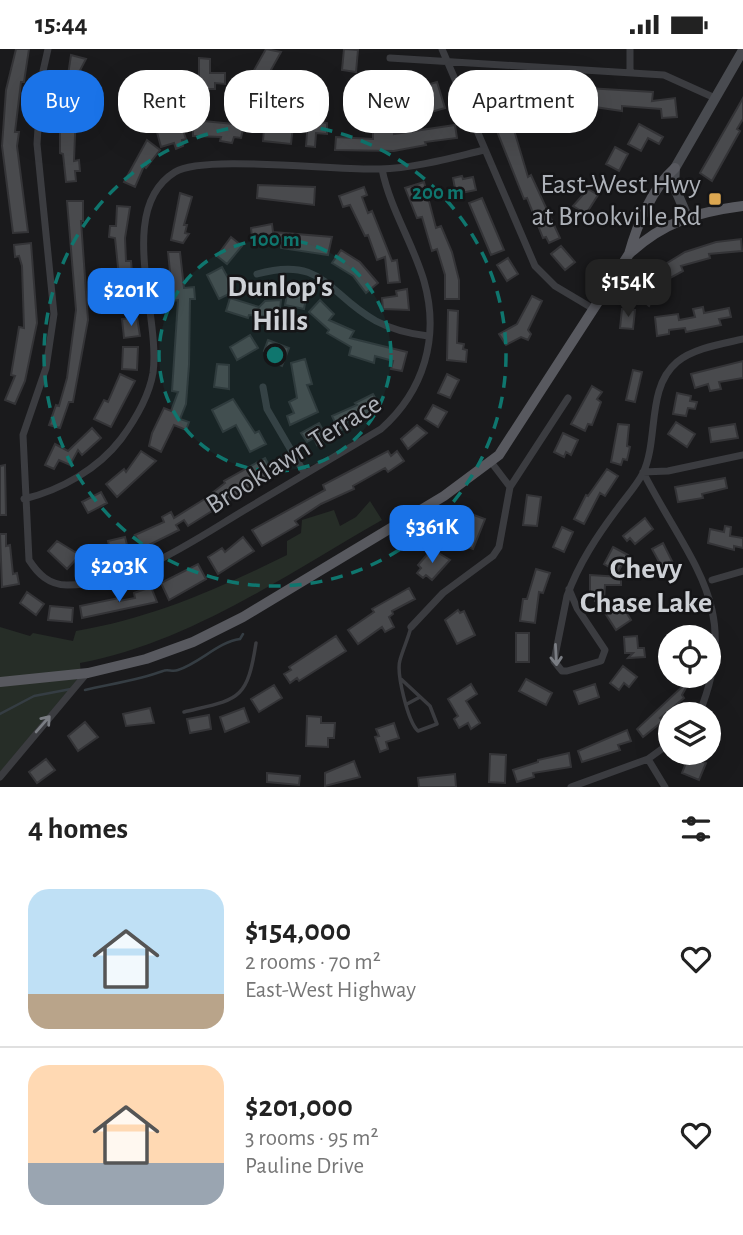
<!DOCTYPE html>
<meta charset="utf-8">
<style>
:root{--surface:#fff;--page:#f2f2f2;--text:#222;--muted:#767676;--line:#e0e0e0;--accent:#1a73e8}
body{margin:0;font-family:"Alegreya Sans",sans-serif;background:var(--page);color:var(--text);height:100vh;display:flex;flex-direction:column;font-size:26px;white-space:nowrap}
*{box-sizing:border-box;margin:0}
p{font-size:23px;color:var(--muted)}
.icon{flex:none;width:38px;height:38px;fill:none;stroke:currentColor;stroke-width:2;stroke-linecap:round;stroke-linejoin:round}
.map{position:relative;height:738px;overflow:hidden}
.sheet{display:flex;flex-direction:column;background:var(--surface);flex:1}
.sheet>*{flex:none}
.guide{position:absolute;left:21px;top:21px;width:702px;height:63px;display:flex;gap:14px}
.controls{position:absolute;left:658px;top:576px;display:grid;gap:14px}
.controls a{display:grid;place-items:center;width:63px;height:63px;border-radius:50%;background:var(--surface);box-shadow:0 7px 28px #0002;font-size:35px}
.price{position:absolute;translate:-50% -60px;padding:0 16px;border-radius:14px;background:var(--accent);color:#fff;font-size:23px;line-height:46px;filter:drop-shadow(0 2px 4px #0008)}
.price::after{content:'';position:absolute;left:50%;top:42px;width:21px;height:16px;margin-left:-10px;background:inherit;clip-path:polygon(0 0,100% 0,50% 100%)}
.price.selected{background:#222;color:#fff}
ul{padding:0;list-style:none}
li{display:flex;align-items:center;gap:21px;height:175px;padding:0 28px}
li+li{border-top:2px solid var(--line)}
li span{display:grid;place-items:center;flex:none;width:196px;height:140px;border-radius:21px;color:#555}
li>.icon{margin-inline-start:auto}
span .icon{width:84px;height:84px;fill:#fffc;stroke-width:1}
li b{font-size:30px}
h2{display:flex;justify-content:space-between;align-items:center;height:84px;padding:0 28px;font-size:30px}
.chip{padding:0 24px;border-radius:28px;background:var(--surface);box-shadow:0 7px 28px #0002;font-size:24px;line-height:63px}
.chip.selected{background:var(--accent);color:#fff}
.status{display:flex;justify-content:space-between;align-items:center;height:49px;padding:0 35px;background:var(--surface);direction:ltr}
.status svg{height:19px;fill:currentColor}
.map>svg:first-child{display:block}
</style>
<div class="status"><b>15:44</b><svg viewBox="0 0 49 12"><path d="M0 12V9h3v3zM5 12V6h3v6zM10 12V3h3v9zM15 12V0h3v12zM26 1h20v11H26zM47 4h2v5h-2z"/></svg></div>
<div class="map">
<svg width="743" height="738" viewBox="0 0 743 738">
<rect width="100%" height="100%" fill="#1a1a1c"/>
<path fill="#262d27" d="M370,452l12,19c-95,54 -193,123 -302,143l1,12 -81,97v-145l30,9 3,-3 40,8 3,-10c76,-13 142,-42 211,-76v-14l14,-8 1,-13 32,-10 6,16 16,-9z"/>
<g fill="none" stroke-linecap="round" stroke-linejoin="round">
<path stroke="#353d43" stroke-width="2.5" d="M85,641c26,-6 54,-10 78,-19 4,-2 10,1 15,-1 22,-7 40,-28 62,-31l3,-5
M0,665l34,-18 37,-7"/>
</g>
<path fill="#494a4d" stroke="#343437" stroke-width="2" d="M16,0h13l-5,33h-3l-6,50h4l-2,14 11,86 -15,1 -11,-87 4,-56z
M266,0l15,3 -15,27 -13,-7z
M344,0l14,1 -2,22 -14,-2z
M71,6l15,4 -10,19 -3,32h3l-2,51 5,-1 1,11h-5l1,10 -10,1 -3,-28 -3,-1v-25z
M199,9l11,1v14h15v11l-10,-1v6h-16z
M357,29l19,13 -7,12 -20,-13z
M437,33l8,26 -14,4 -8,-26z
M485,33l168,10 -1,9 23,-3 2,19 -15,1 -1,-9 -39,-3v5l-55,-8v5l-50,-3 1,-12 -13,-1 -1,6h-7l-1,10 -13,-1z
M402,37h9l-2,19 -24,-2 1,-13 16,1z
M743,49v21l-6,10 3,2 -28,50 -12,-8z
M176,61l10,29 -4,1 1,6 -7,3 -2,-6 -13,4 -7,-26z
M193,71l51,5 -3,13 -7,-1 -2,6 -12,-2 1,-4 -28,-1z
M308,71l19,3v11l-11,-1 -1,14 -9,-1z
M511,71l17,57 3,-2 29,63 -11,5 -3,-6 -3,1 -16,-40 -3,1 -29,-73z
M269,75l24,2 -2,18 -28,-3 1,-12 5,1z
M639,75l24,13 -4,7 -11,-6 -7,13 -13,-7z
M455,76l2,13 -32,4 1,3 -32,6 -59,-1 1,-13 37,2v-9h21v4z
M147,91l13,10 -14,18 -2,-2 -9,21 -11,-5z
M615,98l13,7 -9,17 -13,-7z
M462,127l1,3 10,-2 3,13 -20,4 -3,-16z
M424,133l12,46 5,-2 11,26 7,28v19h-14v-24l-8,-26 -5,2 -10,-34 -5,1 -12,-30z
M258,136l57,2 -1,18 -57,-7z
M364,138l3,8 -5,2 6,16 4,-2 20,50 5,-1 3,22 -12,1 -3,-26 -8,3 -9,-25 -3,1 -15,-31 -7,2 -4,-11z
M588,140l10,6 -12,19 -13,-8z
M180,144l12,4 -8,28h3l-2,8 4,1 -6,9 -12,-3z
M482,149l22,52 -13,5 -22,-52z
M67,152h16v20h-2l7,99 -15,82h-4l-9,26 -11,-3 7,-20 3,1 8,-28 9,-68z
M117,157l13,1 -5,31 1,23h5l4,45h-13l-7,-68 -6,-1 1,-11h6z
M272,175l1,8 59,5 -4,18 -47,-7v-5l-28,3 -2,-18z
M231,188l11,9 -15,18 -10,-8z
M741,190l1,12 -33,3 1,4 -29,8 2,5 -22,12 -7,-12 31,-19 31,-10z
M31,194l6,80 -12,58 -10,23 -10,-4 10,-24 -4,-1 8,-48 5,1 -2,-62 -3,-10 -4,1 -1,-12z
M561,197l14,16 -10,8 -14,-16z
M341,201l19,12 18,21 -12,10 -13,-17 -21,-13z
M168,203h12l4,36 10,-1 1,12h-5l-1,66 -3,39 -6,15 9,3 -3,8 -12,-5 -13,27 -12,-6 3,-13 12,-25 7,3 7,-19 -6,-1 6,-91 -5,1z
M508,209l10,16 -11,7 -10,-16z
M222,218l13,24 -16,8 -12,-24z
M649,232l9,7 -9,18 -15,-13z
M288,240l19,4 -3,16 -19,-4z
M407,240l2,21 -26,-1 -1,-11 15,-2 -1,-5z
M532,247l10,5 -14,29 3,4 -3,6 -7,-3 -15,8 -7,-11 18,-10z
M230,249l29,9 6,-6 16,-1 -2,18 -30,-3 -1,3 -22,-7z
M320,251l14,14 -5,6 25,11 -4,7 57,14 -5,19 -11,-2 2,-8 -18,-5 -1,7 -25,-8 2,-8 -24,-14 2,-3 -20,-18z
M703,258l1,6 25,-5 2,9 -12,2 2,6 -35,7 -1,-4 -16,2v4l-12,2 -2,-19 23,-3 1,6 16,-3 -2,-8z
M622,260l13,1 -2,19 -13,-1z
M448,261l10,1 -1,32 7,1 -1,5 4,1 -1,12 -19,-2z
M137,268l3,19 -16,2 -2,-19z
M250,286l8,13 -21,12 -7,-13z
M268,291l21,8 -7,18 -9,-4 2,-7 -11,-4z
M123,298h15l-1,23 -15,-1z
M305,310l7,25 -5,1 11,27 -28,13 -3,-9 7,-3 -5,-11 8,-4 -6,-35z
M743,312v17l-24,4 2,7 -11,2 -2,-7 -13,4 -4,-14z
M217,315l12,1v24l-15,-2z
M633,321l9,2 -7,30 -9,-2z
M120,325l15,7 -24,46 -17,-8 10,-19 4,2z
M447,325l12,6 -9,18 -12,-5z
M592,337l10,6 -5,7 4,3 -9,23 -4,-1 -3,7 -14,-7z
M677,344l14,3 -1,5 7,1 -2,7 -7,-1 -2,8 -13,-2z
M373,345l6,11 -8,5 2,3 -27,8 3,6 -10,4 -7,-15 25,-11 -2,-2z
M233,350l22,34 4,-2 7,13 -16,8 -14,-27 -13,7 -11,-22z
M433,356l14,7 -9,15 -13,-8z
M676,373l19,12 -8,13 -19,-13z
M319,374l9,16 -11,6 -3,-7 -7,4 -6,-9z
M618,375l11,1 -2,21 3,1 -3,13 -4,-1 -2,6 -10,-3z
M735,375l3,14 -27,4 -2,-14z
M417,376l10,8 -19,16 -7,-10z
M92,379l9,10 -19,17 -4,-5 -8,15 -11,-5 -5,9 -9,-4 10,-21 13,7z
M563,384l15,7 -7,15 -5,-3 -2,5 -10,-5z
M141,402l15,10 -39,36 -11,-13 18,-15 2,3z
M388,402l3,5 6,-5 7,10 -16,11 -3,-4 -32,18 1,3 -33,15 -26,17 3,4 -36,21 -10,-16 73,-40 -2,-5z
M265,409l8,15 -85,53 -4,-6 -8,5 3,5 -36,18 -8,-13 29,-13 -2,-5 9,-5 3,6 29,-18 22,-17 -1,-2z
M5,416l1,50h-6v-49z
M607,420l11,7 -13,20 -5,-3 -16,31 -10,-5 12,-24 2,1z
M725,429l2,10 -25,6 1,4 -25,4 -3,-15z
M101,443l6,11 -19,10 -6,-11z
M527,446l14,2 -4,29 -14,-1z
M471,465l14,5 -12,30 -14,-5z
M645,469l8,11 -18,15 -5,-6 -3,3 -4,-5z
M725,477l6,1 -1,9 13,2v10l-9,-2v4l-26,-7 2,-14 14,3z
M562,478l11,5 -9,20 -11,-5z
M0,485h6v12l4,-1 3,29 4,-1 2,11 -17,3z
M125,488l3,12 -6,1 1,6 -39,8 -2,-11 -15,16 -19,-18 9,-10 18,11 34,-7 -1,-4z
M243,488l11,14 -36,23 -10,-17 14,-9 3,4z
M663,494l10,20 -10,6 -11,-20z
M613,498l15,8 -10,17 -14,-8z
M432,500l18,11 -18,20 -6,-5 -3,3 -6,-5 4,-5 -3,-3z
M198,515l8,15 -37,21 -8,-17z
M536,520l14,4 -7,20 -4,-1 -4,31 -15,-2 3,-22h4z
M590,526l31,2v8h-16l-1,16h-9l1,-8 -6,-1z
M151,538l6,15 -75,16 -2,-12 39,-8v3l16,-3 -1,-5z
M409,539l6,11 -23,12 1,3 -4,3 5,10 -9,5 -3,-5 -24,17 -10,-14 26,-18 -2,-3z
M27,543l17,12 -8,11 -16,-12z
M50,557l23,2 -1,14 -24,-2z
M611,557l4,6 8,-5 8,13 -15,10 -11,-17z
M458,561l2,3 4,-2 11,24 -18,9 -12,-24z
M516,584h13v29h-13z
M336,587l10,15 -47,30 -2,-3 -7,5 -6,-9 7,-4 -2,-3z
M637,587l1,12h6l1,9 -17,1 5,-5h-8l-1,-16z
M623,617l14,11 -8,10 -5,-4 -5,7 -9,-7z
M679,626h14l-11,20 2,3 -24,20 3,3 -20,16 -6,-8 46,-43 -8,-4z
M526,630l26,14 -6,12 -27,-14z
M471,635l6,10 -11,7 14,22 -9,6 -3,-6 -9,5 -5,-9 4,-3 -10,-17z
M595,635l4,13 -20,7 -5,-13z
M274,636l8,13 -23,14 -8,-13z
M150,659l4,15 -28,3 -3,-12z
M244,659l5,14 -24,10 -5,-15z
M209,666l2,14 -21,4 -3,-14z
M307,667l14,1v6h14l-1,15h-6v9l-22,-1z
M85,673l13,15 -20,14 -10,-15z
M394,674l5,15 -13,4 2,7 -8,3 -5,-15 4,-1 -3,-7z
M627,681l4,11 -13,4 2,5 -38,12 -4,-11z
M569,704l2,14 -38,6 1,4 -17,5 -4,-12 25,-8v-2z
M690,704l11,3 -1,5 6,2 -7,17 -17,-7z
M490,705l16,1 -1,28 -16,-1z
M46,710l9,11 -18,13 -8,-11z
M354,712l6,16 -35,9v-13z
M267,724l33,3 -1,9 -32,-3z
M455,725l1,13h-37l-1,-9z"/>
<g fill="none" stroke-linecap="round" stroke-linejoin="round">
<path stroke="#3b3c40" stroke-width="3.5" d="M401,630l29,27 7,18 -19,7c-10,-9 -22,-58 -18,-71 3,-11 8,-21 11,-33
M407,655l13,-7
M184,663c54,-13 63,-10 72,-69"/>
<path stroke="#3b3c40" stroke-width="7" d="M48,0l-7,31 -4,64 17,170 -8,54 -23,67 6,125c9,14 20,25 38,25 66,0 127,-45 181,-77 44,-26 89,-53 133,-79 43,-38 59,-92 43,-148 -11,-38 -34,-72 -42,-112
M442,0l93,217 20,20 37,22
M390,9l274,17 51,23
M630,22v-22
M257,225c67,-19 71,21 119,47 15,8 35,13 52,15
M263,338l4,22 38,65
M510,438l58,-89
M24,450c37,-9 74,-30 97,-60 14,-19 28,-43 32,-66 8,-59 -38,-164 22,-201 29,-18 161,-1 205,-3 35,-1 70,-11 104,-19
M712,531l31,-9
M569,540l8,19 28,42 -4,11 -34,10h-5l-8,-10 13,-65c12,-33 30,-60 51,-88 8,-11 19,-23 25,-35 16,-34 3,-85 34,-111 17,-14 45,-18 66,-23
M411,578l32,-34 50,-37 6,-9 11,-60 -19,-25
M699,665c44,-107 -9,-150 -56,-242l25,-1 75,-16
M648,710l17,28
M0,728l87,-104
M571,738l77,-28 22,-16"/>
<path stroke="#494b50" stroke-width="10" d="M687,167l-13,-30 1,-18 68,-118"/>
<path stroke="#58595f" stroke-width="10" d="M629,205c8,-29 23,-66 46,-86
M0,633l88,-9 58,-14 47,-17 50,-25 201,-121 55,-41 130,-201c34,-32 68,-42 114,-48"/>
</g>
<defs><path id="oneway-shaft" d="M-6 0H5M1.5-3L5.5 0L1.5 3" fill="none" stroke-width="1.6" stroke-linecap="round" stroke-linejoin="round" transform="scale(1.75)"/></defs>
<g stroke="#7a7d83">
<use href="#oneway-shaft" transform="translate(556 606) rotate(87)"/>
<use href="#oneway-shaft" transform="translate(43 675) rotate(-49)"/>
</g>
<circle cx="275" cy="306" r="116" fill="#0f766e" fill-opacity=".12"/>
<g fill="none" stroke="#0f766e" stroke-width="3.5" stroke-dasharray="12 9">
<circle cx="275" cy="306" r="116"/>
<circle cx="275" cy="306" r="231"/>
</g>
<rect fill="#dca751" stroke="#151517" stroke-width="2.5" x="708" y="143" width="14" height="14" rx="3.5"/>
<g text-anchor="middle" stroke-width="5" stroke-linejoin="round" paint-order="stroke">
<g font-size="28" fill="#aeb2b9" stroke="#151517" text-anchor="end">
<text x="701" y="144">East-West Hwy<tspan x="701" dy="32">at Brookville Rd</tspan></text>
</g>
<g font-size="28" fill="#aeb2b9" stroke="#151517">
<text transform="translate(293 404) rotate(-32)" y="10">Brooklawn Terrace</text>
</g>
<g font-size="30" font-weight="bold" fill="#ced1d6" stroke="#151517">
<text x="280" y="247">Dunlop's<tspan x="280" dy="34">Hills</tspan></text>
<text x="646" y="529">Chevy<tspan x="646" dy="34">Chase Lake</tspan></text>
</g>
</g>
<circle cx="275" cy="306" r="10" fill="#0f766e" stroke="#151517" stroke-width="3.5"/>
<g font-size="21" text-anchor="middle" font-weight="bold" fill="#0f766e" stroke="#151517" stroke-width="5" stroke-linejoin="round" paint-order="stroke">
<text x="438" y="150">200 m</text>
<text x="275" y="197">100 m</text>
</g>
</svg>
<div class="controls">
<a><svg class="icon" aria-label="locate" viewBox="0 0 24 24"><circle cx="12" cy="12" r="6"/><path d="M12 2v4M12 18v4M2 12h4M18 12h4"/></svg></a>
<a><svg class="icon" aria-label="layers" viewBox="0 0 24 24"><path d="M12 4l9 5-9 5-9-5zM3 14l9 5 9-5"/></svg></a>
</div>
<b class="price selected" style="left:628px;top:270px">$154K</b>
<b class="price" style="left:131px;top:279px">$201K</b>
<b class="price" style="left:432px;top:516px">$361K</b>
<b class="price" style="left:119px;top:555px">$203K</b>
<div class="guide">
<a class="chip selected">Buy</a>
<a class="chip">Rent</a>
<a class="chip">Filters</a>
<a class="chip">New</a>
<a class="chip">Apartment</a>
</div>
</div>
<section class="sheet">
<h2>4 homes<svg class="icon" aria-label="filters" viewBox="0 0 24 24"><path d="M4 7h16M4 17h16"/><circle cx="9" cy="7" r="2"/><circle cx="15" cy="17" r="2"/></svg></h2>
<ul>
<li><span style="background:linear-gradient(#bfe0f5 75%,#b9a48a 0)"><svg class="icon" aria-label="home" viewBox="0 0 24 24"><path d="M3 11l9-7 9 7M6 9v11h12V9"/></svg></span><div><b>$154,000</b><p>2 rooms · 70 m²</p><p>East-West Highway</p></div><svg class="icon" aria-label="heart" viewBox="0 0 24 24"><path d="M12 20l-8-8c-3-5 5-10 8-4 3-6 11-1 8 4z"/></svg></li>
<li><span style="background:linear-gradient(#ffd9b3 70%,#9aa5b1 0)"><svg class="icon" aria-label="home" viewBox="0 0 24 24"><path d="M3 11l9-7 9 7M6 9v11h12V9"/></svg></span><div><b>$201,000</b><p>3 rooms · 95 m²</p><p>Pauline Drive</p></div><svg class="icon" aria-label="heart" viewBox="0 0 24 24"><path d="M12 20l-8-8c-3-5 5-10 8-4 3-6 11-1 8 4z"/></svg></li>
</ul>
</section>
